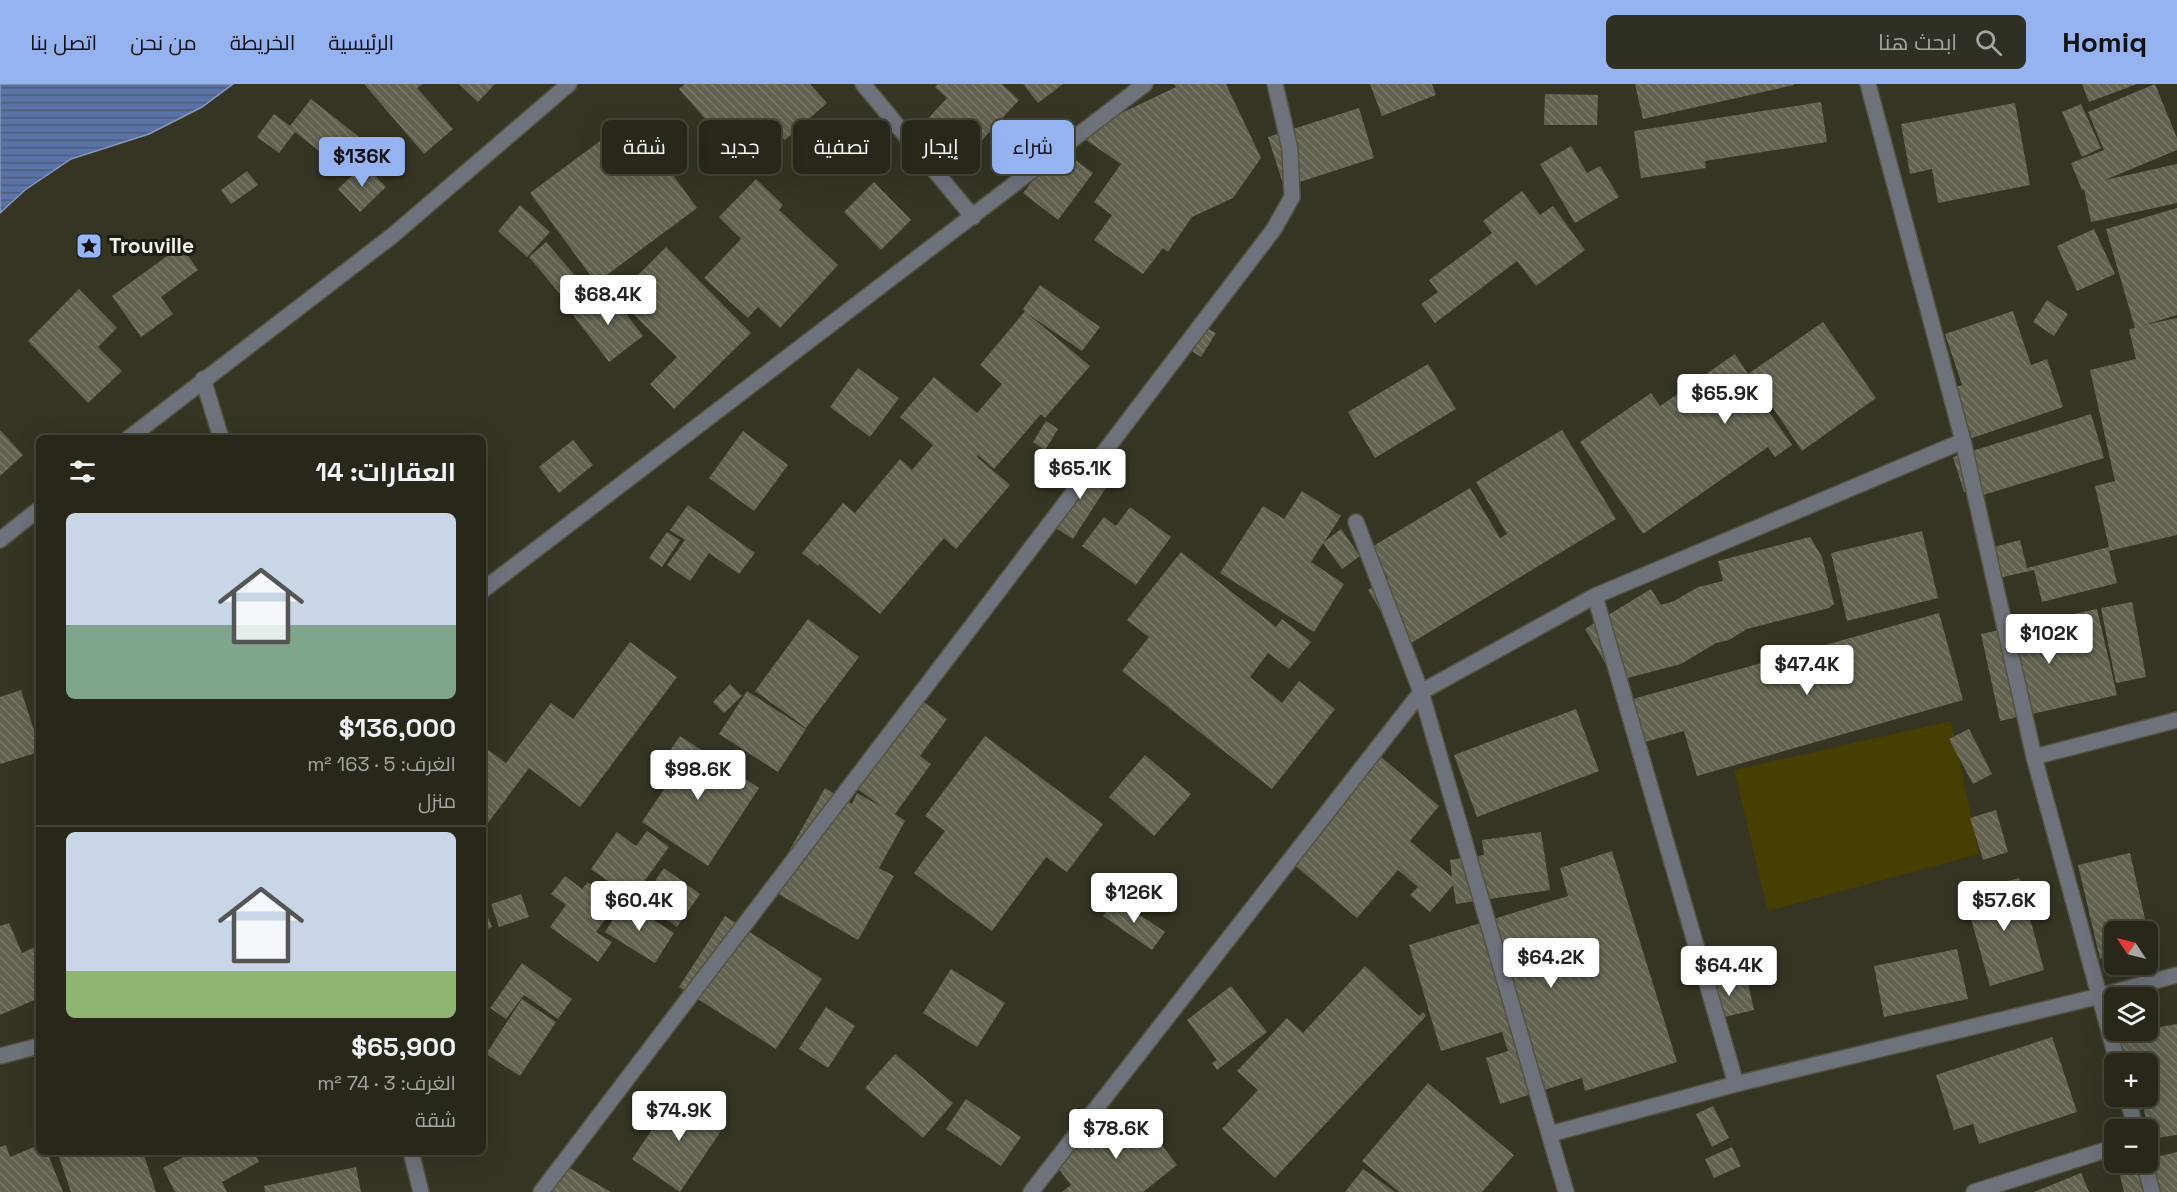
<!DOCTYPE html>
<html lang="ar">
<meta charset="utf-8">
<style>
:root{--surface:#28271a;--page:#302f23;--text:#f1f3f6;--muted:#a5a5a2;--line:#444439;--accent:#95b2f1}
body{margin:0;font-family:"Space Grotesk",Cairo,sans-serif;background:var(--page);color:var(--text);direction:rtl;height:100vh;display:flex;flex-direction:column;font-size:22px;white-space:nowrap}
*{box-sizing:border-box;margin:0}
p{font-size:20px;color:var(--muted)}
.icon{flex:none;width:33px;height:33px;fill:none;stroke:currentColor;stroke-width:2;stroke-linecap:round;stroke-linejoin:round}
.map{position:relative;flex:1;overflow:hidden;direction:ltr}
.drawer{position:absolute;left:36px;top:351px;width:450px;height:720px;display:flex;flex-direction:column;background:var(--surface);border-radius:9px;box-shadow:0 6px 24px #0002,0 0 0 2px var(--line);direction:rtl}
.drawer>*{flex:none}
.top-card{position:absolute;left:504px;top:36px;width:570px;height:54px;direction:rtl;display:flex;gap:12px}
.needle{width:39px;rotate:305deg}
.tools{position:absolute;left:2104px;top:837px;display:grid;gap:12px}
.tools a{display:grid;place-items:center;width:54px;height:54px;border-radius:9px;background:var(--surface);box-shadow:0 6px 24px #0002,0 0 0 2px var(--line);font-size:30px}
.price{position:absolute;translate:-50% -51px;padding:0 14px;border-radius:6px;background:#fff;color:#222;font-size:20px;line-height:39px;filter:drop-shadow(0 2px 3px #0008)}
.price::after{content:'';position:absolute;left:50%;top:36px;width:18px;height:14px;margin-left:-9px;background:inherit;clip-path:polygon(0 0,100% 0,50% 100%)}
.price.selected{background:var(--accent);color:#111}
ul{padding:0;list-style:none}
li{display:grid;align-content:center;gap:12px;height:318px;padding:0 30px}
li+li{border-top:2px solid var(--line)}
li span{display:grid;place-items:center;height:186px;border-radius:9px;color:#555}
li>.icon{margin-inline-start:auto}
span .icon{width:108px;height:108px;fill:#fffc;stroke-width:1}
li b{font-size:26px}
h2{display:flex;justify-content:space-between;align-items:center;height:72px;padding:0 30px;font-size:26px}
.chip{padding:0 21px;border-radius:9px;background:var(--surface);box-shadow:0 6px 24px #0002,0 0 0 2px var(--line);font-size:21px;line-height:54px}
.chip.selected{background:var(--accent);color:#111}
header{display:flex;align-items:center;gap:36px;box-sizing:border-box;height:84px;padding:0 30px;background:var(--accent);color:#111}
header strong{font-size:28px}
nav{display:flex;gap:33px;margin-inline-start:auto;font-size:21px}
.search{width:420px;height:54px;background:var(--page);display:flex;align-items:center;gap:15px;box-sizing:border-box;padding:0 21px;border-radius:9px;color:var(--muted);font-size:22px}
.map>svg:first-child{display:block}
</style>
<header>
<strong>Homiq</strong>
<div class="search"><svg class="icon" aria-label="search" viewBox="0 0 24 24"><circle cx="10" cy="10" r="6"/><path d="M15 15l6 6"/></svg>ابحث هنا</div>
<nav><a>الرئيسية</a><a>الخريطة</a><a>من نحن</a><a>اتصل بنا</a></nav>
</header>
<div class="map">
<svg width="2177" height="1108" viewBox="0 0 2177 1108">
<defs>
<pattern id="water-rules" width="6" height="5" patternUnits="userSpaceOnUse" patternTransform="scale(1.5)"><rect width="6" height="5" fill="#5972a7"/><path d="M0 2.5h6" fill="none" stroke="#505d76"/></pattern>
<pattern id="building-back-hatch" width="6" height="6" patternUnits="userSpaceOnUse" patternTransform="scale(1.5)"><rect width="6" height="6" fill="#636250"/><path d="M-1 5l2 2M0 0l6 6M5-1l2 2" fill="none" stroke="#7a7969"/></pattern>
</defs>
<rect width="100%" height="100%" fill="#363423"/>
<path fill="#463f01" d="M1951,637l28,133 -211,57 -34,-141z"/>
<path fill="url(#water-rules)" stroke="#8698ba" stroke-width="1.5" d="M0,0h233l-31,23 -53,27 -78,25 -46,31 -25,23z"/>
<path fill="url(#building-back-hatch)" d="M364,0h59l-6,4 36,41 -29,25z
M459,0h36l-17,18z
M685,0h125l17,19 -42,37 -15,-16 -17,15 11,12 -17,15 -68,-77z
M938,0h64l17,16 -68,74 -40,-37 36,-39 -12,-11z
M1023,0h40l-25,19z
M1174,0h52l35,74 -28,40 -41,19 -24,35 -5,-4 -20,26 -49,-34 18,-25 -18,-13 27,-38 -38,-26 7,-10 86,-41z
M1370,0h62l4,11 -54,21z
M1635,0h159v1l-151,34z
M2082,0h55l-48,18z
M2155,0l22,54v12l-72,30 72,-16v39l-86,19 -7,-33 -2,1 -11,-27 33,-13 -16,-38z
M1545,10l53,1 -1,30h-53z
M311,15l62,49 -22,28 -56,-44 -16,21 -22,-16 17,-23 16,12z
M1821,18l6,40 -122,19 1,7 -65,10 -7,-47z
M2015,19l15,82 -92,18 -6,-34 -22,5 -9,-50z
M2081,20l20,44 -19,9 -20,-45z
M1359,24l15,50 -90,29 -16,-50z
M631,34l66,90 -101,75 -66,-90z
M1571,62l16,27 13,-7 19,31 -44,26 -35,-59z
M1058,63l35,26 -35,47 -35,-27z
M364,80l22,23 -26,25 -22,-23z
M247,87l11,14 -27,19 -10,-14z
M756,95l27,26 -4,5 59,55 -58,63 -22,-21 -10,11 -44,-40 37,-39 -22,-22z
M874,98l37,38 -30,30 -37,-38z
M1522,107l18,24 13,-9 32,44 -49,36 -19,-25 -82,62 -14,-19 17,-12 -9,-12 63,-47 -9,-12z
M520,121l30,27 -23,25 -29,-26z
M2177,124v107l-33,10 33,-7v217l-68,16 8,32 -75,19 -8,-32 -40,9 -8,-30 34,-9 7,28 82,-21 -14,-61 20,-5 -25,-111 46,-11 -7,-30 6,-1 -29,-99z
M2094,145l21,45 -38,17 -20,-45z
M546,158l32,37 -18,15 -31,-37z
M181,162l17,24 -37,27 12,17 -32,23 -29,-41z
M666,163l85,86 -77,76 -24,-25 27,-27 -61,-60z
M1040,201l60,42 -18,24 -54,-37 62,52 -45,52 -4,-4 -47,55 -16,-14 -1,2 33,28 -54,64 -12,-11 -64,76 -60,-50 -2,2 -16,-13 41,-50 12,10 45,-54 12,11 21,-25 -33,-28 34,-40 43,36 25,-29 -22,-19 45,-54 -2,-2z
M79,205l38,39 -19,19 24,24 -34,32 -60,-62z
M607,205l36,47 -34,26 -36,-47z
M2047,216l21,14 -14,22 -21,-14z
M2013,227l18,54 16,-6 16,48 -91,31 -17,-51 7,-2 -17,-51z
M1823,238l53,76 -74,53 -33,-49 -5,3 28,40 -17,12 -7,-10 -125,87 -63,-92 71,-49 9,13 75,-52 13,20z
M1203,242l13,7 -15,24 -12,-8z
M1428,280l28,45 -81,49 -27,-46z
M858,284l41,30 -29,39 -40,-30z
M2091,330l13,44 -124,38 -3,-8 -13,4 -11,-35z
M1046,337l12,8 -13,21 -12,-8z
M0,346l23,25 -23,21z
M1562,346l54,89 -213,129 -35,-58 20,-12 -18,-30 100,-60 30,50 7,-4 -31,-52z
M743,347l45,34 -34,46 -45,-33z
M573,356l20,25 -34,28 -20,-26z
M1088,377l25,16 -40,62 -25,-16z
M1302,407l39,25 -17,26 17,-13 19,27 -18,13 -19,-26 -12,19 33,22 -30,48 -94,-59 43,-67 21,13z
M688,421l67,48 -16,21 -30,-21 -19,28 -23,-16 18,-25 -15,-10z
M1130,423l41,30 -35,48 -54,-39 22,-29 12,9z
M1922,447l16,67 -91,23 -16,-68z
M667,448l13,8 -18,27 -13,-9z
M1810,453l12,20 12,47 -5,4 -82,21 -18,11 -13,3 -35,21 -65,17 -31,-52 66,-40 10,16 13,-4 24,-14 25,-6 -5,-20z
M1181,468l95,75 6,-8 29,23 -22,27 -21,-16 -18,24 32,26 17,-22 36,28 -63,80 -150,-118 27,-34 -22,-17z
M2132,518l14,75 -30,6 -15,-75z
M2097,525l20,86 -117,26 -19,-87z
M1939,529l24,87 -266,76 -13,-45 -39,11 -12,-43z
M808,535l51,38 -53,71 -51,-37z
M630,558l47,35 -97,130 -51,-39 -41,55 -5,-3v-22l5,-7 -5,-4v-41l23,17 45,-60 22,16z
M730,600l12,12 -18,17 -11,-11z
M21,606l18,56v6l-39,12v-67z
M747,607l59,38 -28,43 -59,-38z
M911,609l36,26 -27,37 11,8 -36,50 10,7 -26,47 15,8 -36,64 -90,-52 57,-100 27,16 5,-11 25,14 -35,-26z
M1576,625l23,62 -122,46 -23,-62z
M1969,645l23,45 -19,10 -24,-45z
M680,652l79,52 -51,78 -66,-44 23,-34 -14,-9z
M985,652l118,88 -36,48 -21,-15 -54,74 -78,-58 31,-42 -20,-15z
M1145,671l46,39 -37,42 -45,-39z
M1380,672l59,50 -29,35 42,36 -2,-17 34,-5 -2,-15 59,-8 9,58 -94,14 -3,-19 -23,27 -20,-17 8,-8 -20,-17 -41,48 -66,-56z
M1996,726l12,42 -25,8 -13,-42z
M647,747l22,16 -37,51 -41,-29 26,-37 19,14z
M1612,767l65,211 -92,29 -3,-13 -82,26 -14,-46 22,-7 -6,-19 -61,19 -32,-106 159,-49 -8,-28z
M2130,769l18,79h-33v23l-15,4 -22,-94z
M664,784l36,26 -23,33 -37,-25z
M565,792l17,13 6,-7 29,21 -21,29 16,10 -14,20 -48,-35 16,-22 -15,-11z
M2019,794l25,92 -54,16 -26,-92z
M521,810l8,23 -30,10 -8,-23z
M1115,814l50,34 -13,18 -49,-34z
M624,817l50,32 -19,30 -50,-31z
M483,820l9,23 -9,4z
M725,832l97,63 -46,70 -97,-62z
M9,839l13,30 17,-8v53l-39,17v-89z
M1957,865l11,50 -84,18 -10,-51z
M522,879l50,36 -14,20 -34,-24 -18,24 -16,-11z
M1365,882l54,50 4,-4 3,4 -151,162 -53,-49 36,-39 -21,-19 50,-53 16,15z
M951,885l54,34 -28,44 -54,-34z
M1746,890l8,36 -42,10 -9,-37z
M1231,902l36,46 -50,38 -5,-7 5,-3 -30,-40z
M522,915l34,23 -36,54 -34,-22z
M826,923l29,19 -27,42 -29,-19z
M2177,940v111l-28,4 -5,-30 -16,3 -3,-16h23v-32h-28l-5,-30 33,-4v-1z
M2052,953l25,75 -98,32 -6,-20 -19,6 -18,-55z
M895,970l58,49 -30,35 -58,-50z
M1428,999l86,72 -32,37h-83l-37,-31z
M677,1009l48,32 -45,67 -48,-33z
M966,1015l55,38 -20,29 -55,-37z
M1713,1022l16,32 -17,9 -16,-33z
M1124,1025l21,27 6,-5 26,34 -34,27h-81l9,-7 -16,-21z
M6,1061l4,12 29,-12v7h8l16,40h-63v-45z
M1732,1063l9,19 -27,12 -9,-19z
M63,1068h80l13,40h-85l-13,-38z
M193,1068h61l5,10 -37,20 5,10h-52l-12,-24z
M2177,1068v40h-53l-6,-25 16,-5h14v-3z
M566,1082l45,26h-60z
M356,1083l5,25h-96l-1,-6z
M1363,1085l32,23h-50z
M2081,1089l8,19h-55z"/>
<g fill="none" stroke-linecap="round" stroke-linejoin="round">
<g stroke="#545242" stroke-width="18">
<path id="street" d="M863,0l110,133
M1868,0l95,357 71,316 84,307
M203,295l18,59
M129,354l263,-202 177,-152
M1356,438l65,170 145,500
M0,456l39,-31
M483,506l662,-506
M1595,512l141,488
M2034,673l143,-37
M0,972l39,-10
M2127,1012l9,34
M1550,1050l186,-50 364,-88 77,-21
M411,1068l10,40
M2144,1078l8,30
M541,1108l733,-963 18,-32 -2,-48 -15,-65
M1031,1108l390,-500 174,-96 368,-155
M1974,1108l141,-45"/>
</g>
<use href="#street" stroke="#6e727a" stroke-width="15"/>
</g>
<defs>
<g id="sight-square" transform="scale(1.35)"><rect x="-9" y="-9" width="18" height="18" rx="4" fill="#95b6fd" stroke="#1c1b14"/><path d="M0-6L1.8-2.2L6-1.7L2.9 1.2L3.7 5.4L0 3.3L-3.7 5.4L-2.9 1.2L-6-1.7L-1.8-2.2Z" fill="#111"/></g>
</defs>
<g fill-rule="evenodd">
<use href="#sight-square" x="89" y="162"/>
</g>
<g text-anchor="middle" stroke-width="6" stroke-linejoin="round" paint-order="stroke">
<g font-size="21" font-weight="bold" fill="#f0f0e5" stroke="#1c1b14" text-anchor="start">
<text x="109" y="169">Trouville</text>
</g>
</g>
</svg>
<div class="tools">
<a><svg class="needle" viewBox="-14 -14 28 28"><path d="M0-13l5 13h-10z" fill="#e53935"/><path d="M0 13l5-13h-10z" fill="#a5a5a2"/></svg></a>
<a><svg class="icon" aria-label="layers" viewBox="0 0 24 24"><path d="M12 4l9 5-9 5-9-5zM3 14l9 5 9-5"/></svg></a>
<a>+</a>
<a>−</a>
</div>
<b class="price selected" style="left:362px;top:104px">$136K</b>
<b class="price" style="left:608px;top:242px">$68.4K</b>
<b class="price" style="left:1725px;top:341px">$65.9K</b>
<b class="price" style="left:1080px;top:416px">$65.1K</b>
<b class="price" style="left:2049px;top:581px">$102K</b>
<b class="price" style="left:1807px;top:612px">$47.4K</b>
<b class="price" style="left:698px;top:717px">$98.6K</b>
<b class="price" style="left:1134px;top:840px">$126K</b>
<b class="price" style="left:639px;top:848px">$60.4K</b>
<b class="price" style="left:2004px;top:848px">$57.6K</b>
<b class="price" style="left:1551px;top:905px">$64.2K</b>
<b class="price" style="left:1729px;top:913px">$64.4K</b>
<b class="price" style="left:679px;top:1058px">$74.9K</b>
<b class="price" style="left:1116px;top:1076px">$78.6K</b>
<div class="top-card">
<a class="chip selected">شراء</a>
<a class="chip">إيجار</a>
<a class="chip">تصفية</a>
<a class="chip">جديد</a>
<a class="chip">شقة</a>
</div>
<section class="drawer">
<h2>العقارات: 14<svg class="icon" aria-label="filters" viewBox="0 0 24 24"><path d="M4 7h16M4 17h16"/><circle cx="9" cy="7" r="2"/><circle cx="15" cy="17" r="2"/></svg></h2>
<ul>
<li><span style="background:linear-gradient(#c9d6e8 60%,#7fa58c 0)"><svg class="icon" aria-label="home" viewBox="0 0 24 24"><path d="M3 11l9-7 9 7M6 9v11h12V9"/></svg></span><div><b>$136,000</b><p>الغرف: 5 · 163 m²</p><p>منزل</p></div></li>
<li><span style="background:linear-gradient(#c9d6e8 75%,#8fb573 0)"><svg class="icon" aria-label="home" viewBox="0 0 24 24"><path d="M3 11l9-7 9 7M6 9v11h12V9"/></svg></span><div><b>$65,900</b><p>الغرف: 3 · 74 m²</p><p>شقة</p></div></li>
</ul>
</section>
</div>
